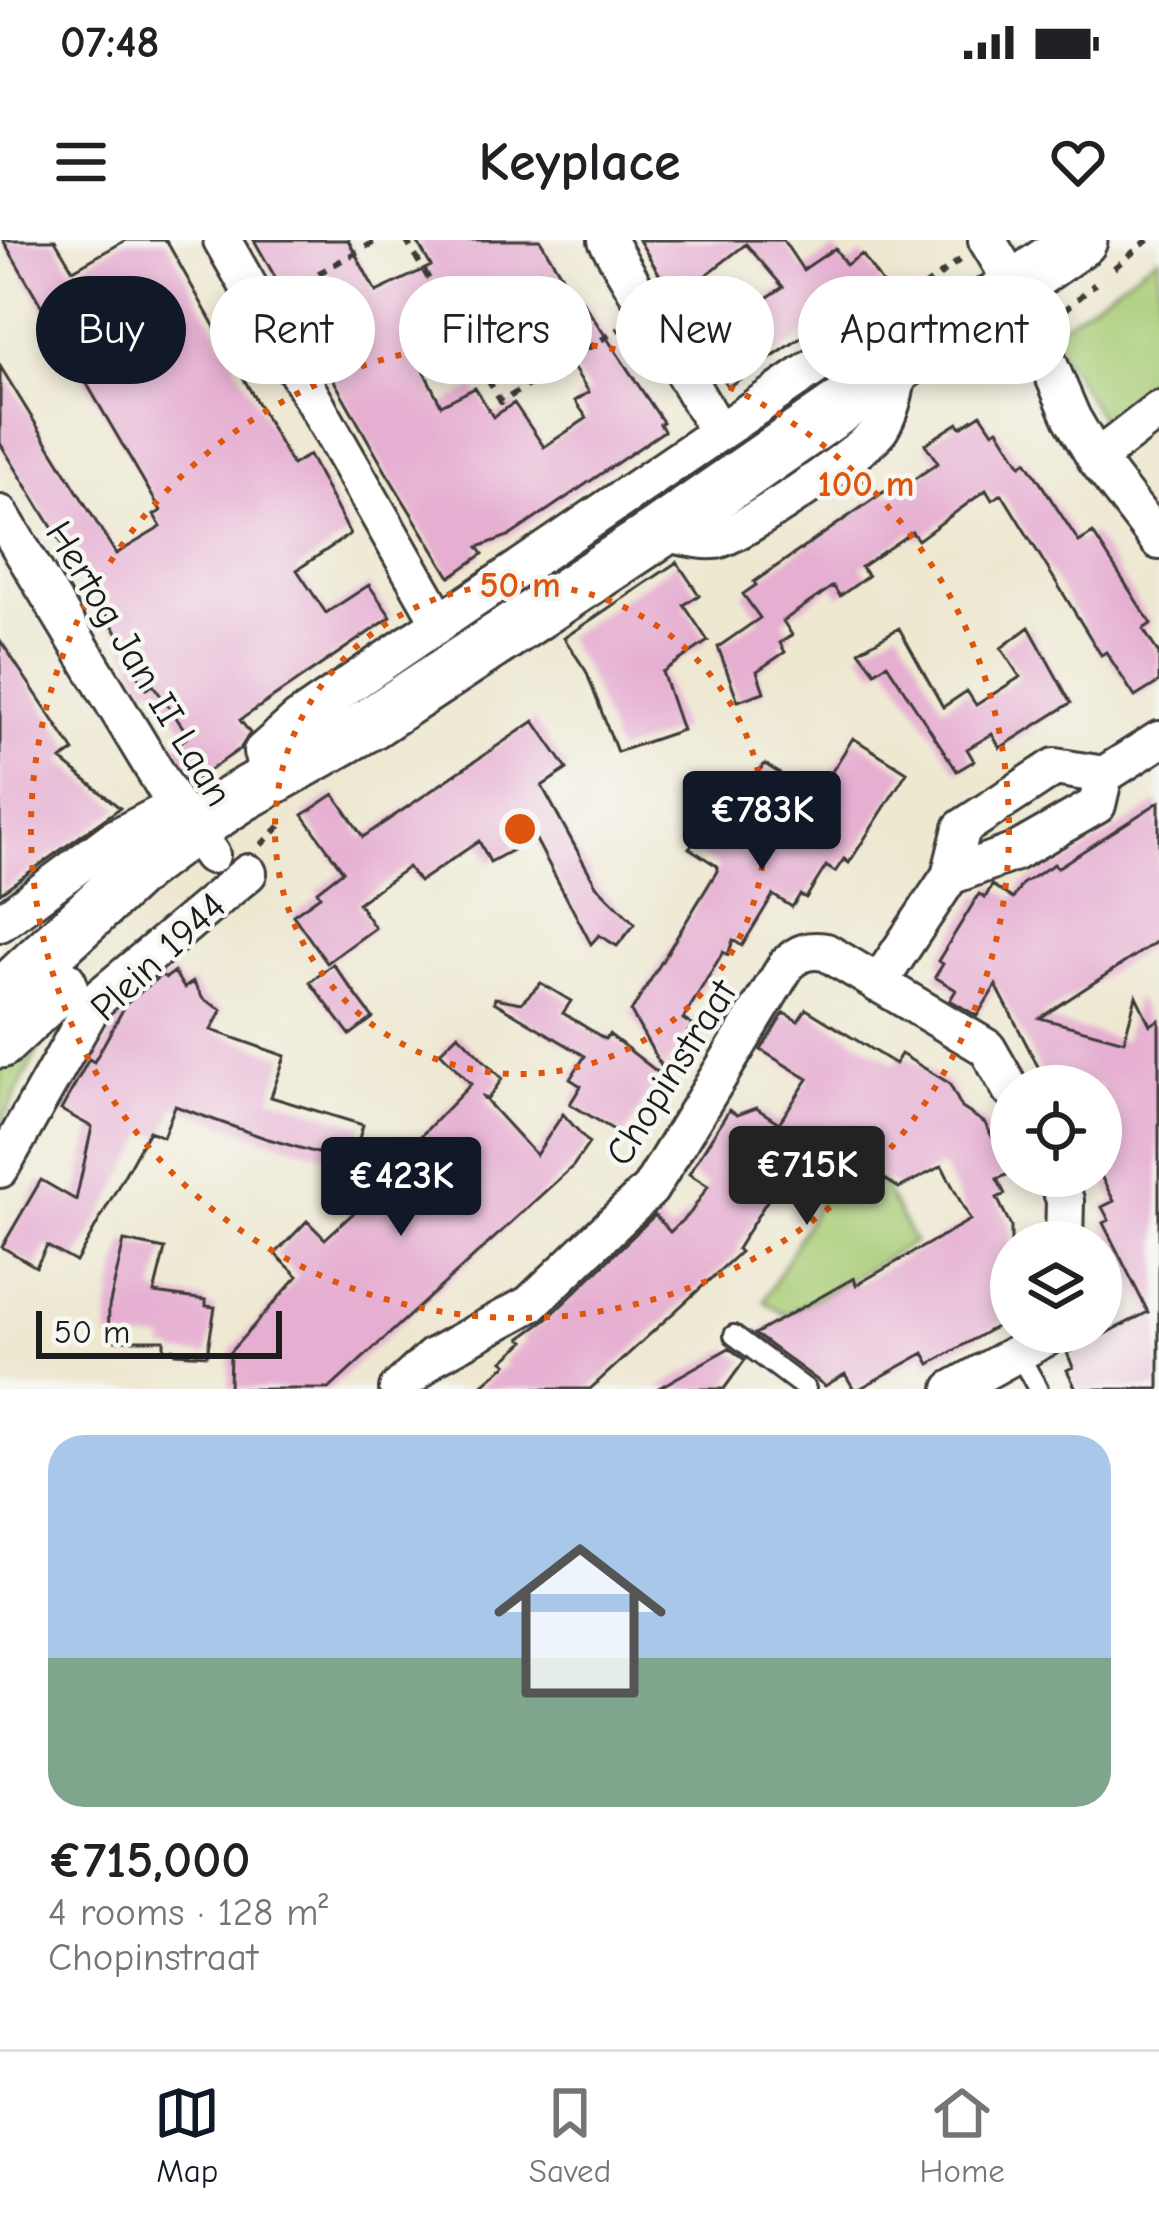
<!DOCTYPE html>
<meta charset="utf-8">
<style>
:root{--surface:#fff;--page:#f6f6f6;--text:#202124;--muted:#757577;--line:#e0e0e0;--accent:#111827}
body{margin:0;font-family:"Comic Neue",sans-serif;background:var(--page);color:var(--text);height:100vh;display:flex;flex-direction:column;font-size:45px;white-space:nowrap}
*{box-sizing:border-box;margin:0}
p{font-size:39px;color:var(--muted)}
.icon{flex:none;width:66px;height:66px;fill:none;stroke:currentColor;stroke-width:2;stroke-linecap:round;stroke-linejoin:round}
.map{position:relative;height:1149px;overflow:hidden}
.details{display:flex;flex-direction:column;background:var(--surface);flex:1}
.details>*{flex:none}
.hud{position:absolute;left:36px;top:36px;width:1089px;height:108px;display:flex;gap:24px}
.tools{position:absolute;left:990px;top:825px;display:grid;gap:24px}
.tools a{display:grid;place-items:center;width:132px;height:132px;border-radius:50%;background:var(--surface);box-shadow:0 6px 18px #0003;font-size:60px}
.scale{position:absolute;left:36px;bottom:30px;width:246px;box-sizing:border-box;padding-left:12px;border:6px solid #1c1c1c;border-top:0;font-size:33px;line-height:42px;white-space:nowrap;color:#1c1c1c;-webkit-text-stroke:9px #f6f6f2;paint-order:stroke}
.price{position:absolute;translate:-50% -102px;padding:0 27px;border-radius:12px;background:var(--accent);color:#fff;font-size:39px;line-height:78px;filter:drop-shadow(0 3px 6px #0008)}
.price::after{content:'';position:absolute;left:50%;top:72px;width:36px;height:27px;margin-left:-18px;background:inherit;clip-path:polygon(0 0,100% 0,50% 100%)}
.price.active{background:#222;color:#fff}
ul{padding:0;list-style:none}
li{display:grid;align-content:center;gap:24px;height:636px;padding:0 48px}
li span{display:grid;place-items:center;height:372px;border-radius:36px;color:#555}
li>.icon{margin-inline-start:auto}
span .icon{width:216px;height:216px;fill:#fffc;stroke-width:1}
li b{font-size:51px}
.chip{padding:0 42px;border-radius:54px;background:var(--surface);box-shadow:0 6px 18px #0003;font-size:42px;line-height:108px}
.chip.active{background:var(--accent);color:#fff}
.status{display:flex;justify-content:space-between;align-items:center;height:84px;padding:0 60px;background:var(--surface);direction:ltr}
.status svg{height:33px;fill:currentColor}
header{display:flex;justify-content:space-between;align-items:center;height:156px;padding:0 48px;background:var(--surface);font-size:54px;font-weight:700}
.tabs{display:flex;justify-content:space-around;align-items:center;height:168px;border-top:3px solid var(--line);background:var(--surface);font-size:33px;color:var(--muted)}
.tabs a{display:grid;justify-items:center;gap:6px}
.tabs .active{color:var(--accent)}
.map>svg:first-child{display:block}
</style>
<div class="status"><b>07:48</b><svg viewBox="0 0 49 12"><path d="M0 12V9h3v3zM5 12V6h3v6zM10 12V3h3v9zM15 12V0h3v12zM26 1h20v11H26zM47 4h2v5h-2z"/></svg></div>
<header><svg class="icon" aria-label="menu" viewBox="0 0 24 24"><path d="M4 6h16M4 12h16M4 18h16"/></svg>Keyplace<svg class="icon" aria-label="heart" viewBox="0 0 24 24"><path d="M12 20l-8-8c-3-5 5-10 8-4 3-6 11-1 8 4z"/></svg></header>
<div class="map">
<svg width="1159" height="1149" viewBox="0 0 1159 1149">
<rect width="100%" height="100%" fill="#f6f6f2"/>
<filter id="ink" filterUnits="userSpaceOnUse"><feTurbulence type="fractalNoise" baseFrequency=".00833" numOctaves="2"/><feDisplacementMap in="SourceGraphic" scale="24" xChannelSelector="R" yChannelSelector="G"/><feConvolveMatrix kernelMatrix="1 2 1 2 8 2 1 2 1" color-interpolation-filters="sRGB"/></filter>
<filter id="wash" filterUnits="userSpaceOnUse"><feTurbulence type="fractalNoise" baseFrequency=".004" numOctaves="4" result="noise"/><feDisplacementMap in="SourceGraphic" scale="48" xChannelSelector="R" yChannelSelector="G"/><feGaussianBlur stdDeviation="2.7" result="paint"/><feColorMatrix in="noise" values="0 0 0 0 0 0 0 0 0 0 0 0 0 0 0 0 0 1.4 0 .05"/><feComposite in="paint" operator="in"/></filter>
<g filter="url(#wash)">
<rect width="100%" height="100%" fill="#eee8d1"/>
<path fill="#a9cc74" stroke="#627448" stroke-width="3" d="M1159,16v130l-54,39 -56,-91z
M61,763l-61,124v-63z
M842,920l40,23 32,59 -128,73 -22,-14z"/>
<g id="blocks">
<path fill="#e6afd1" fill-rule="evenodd" d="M3,0h52l18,30 53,-30h40l126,225 17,-10 41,79 -53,36 29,43 43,-28 22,32 -151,103 10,13 -10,16 -43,30 -22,-33 14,-10 -36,-51 -7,4 -15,-25 4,-2 -135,-219v-77l116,188 45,-27 -7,-12 7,-4z
M254,0h94l28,52 55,-26 -15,-26h124l39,64 3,-3 81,121 -3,2 4,7 -153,104 -33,12 5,7 -33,23 -64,-105zM493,82l25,37 35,-22 36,55 -14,9 12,17 -43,29 -30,-44 -21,14 -18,-29 -34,17 -25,-49 50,-28 5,8z
M639,0h144l20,30 32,-22 11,17 16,-11 20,29 -154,104 -23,-35 61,-38 -7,-11 24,-16 -37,-43 -45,35 8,13 -27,20z
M981,174l12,18 5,-3 23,36 5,-4 53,81 14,-9 58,91 -8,5 16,25v28l-24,15 -29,-45 -5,3 -99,-161 -10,6 -6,-10 -68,50 -6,-8 -51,35 7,9 -28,20 -7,-10 -50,35 9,14 -12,8 5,9 -28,19 7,21 -26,9 -20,-54 42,-29 -17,-24 13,-9 -2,-3 131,-91 4,5 49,-33 -13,-19 33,-21 3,4z
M677,322l22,33 -15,10 24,36 -46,31 20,58 -65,22 -31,-81 -22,-33z
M1029,387l42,76 -71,45 -8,-14 -25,15 7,12 -17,10 -70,-107 -12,8 -16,-21 40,-23 44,79 24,-16 9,14 44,-28 -19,-29z
M0,400l74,111 -13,9 59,48 -120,85z
M534,481l33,48 -25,17 54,99 39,39 -18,22 -18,-11 -8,9 -56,-106 -45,24 -11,-21 -60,41 -11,-15 -50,36 17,25 -48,35 -34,-48 27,-19 -3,-5 26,-20 -40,-56 31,-21 29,43z
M853,498l54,34 -58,91 -5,-4 -9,13 -9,-6 -20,32 -6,-3 -8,12 -19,-12 -31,51 -9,-6 -5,15 -5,-3 -40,67 9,6 -28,46 -33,-59 86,-141v-5l-28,-18 76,-84 51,33z
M1159,562v138l-119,78 84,23 12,-45 14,29 9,-5v369h-83l-9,-19 6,-3 -6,-14 81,-41 -45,-89 6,-3 -7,-13 12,-6 -13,-25v-90h-53l-52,-101 -19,31 -27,-16 6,-10 -21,-13 8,-13 -5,-3 41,-67 6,4 7,-13 21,14 9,-15 32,-20 3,4z
M333,724l40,54 -23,17 -40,-53z
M174,732l10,16 9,-6 10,17 19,11 -11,20 74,26 -14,41 92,28 -11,38 -87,-25 -90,-32 -12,31 -14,-6 -73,131 -29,-16 -11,21 -34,-20 39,-67 35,20 16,-73 -31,-17 28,-51 5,3 32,-58 35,-29 5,3z
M541,743l30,18 -8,12 42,26 4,-5 51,40 -36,62 -54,-32 11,-18 -11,-7 15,-23 -91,-54 1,-4 26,5z
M806,769l89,55 6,-10 48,29 13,25 23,15 26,50 -14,6 8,15 -8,4 14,28v92l-81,46 -6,-11 -65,36h-5l-9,-15 -20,12 -70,-52 99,-56 2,7 114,-65 -28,-54 -43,22 -56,-35 -19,30 -33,-21 -54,87 3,3 -150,137h-112l29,-25 -4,-3 22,-20 -4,-3 25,-18 109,-105 15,17 21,-20 17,-26 -19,-12 40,-64 8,5 19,-7 23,15 29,-44 -47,-29 23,-37 14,8z
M458,794l44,45 -15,21 -6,-5 55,60 27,-41 26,29 -16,23 -244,223h-100l1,-37 68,-76 -23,-22 32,-33 18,18 70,-64 -9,-3 85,-88 -31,-32z
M124,1001l41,8 -11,44 52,7v6l9,1 -8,48 -32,-2v-4h-11v-9h-56l1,-33z
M729,1108l16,12 -21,29h-67z"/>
</g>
</g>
<g filter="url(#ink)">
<use href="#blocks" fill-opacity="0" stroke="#3c3b37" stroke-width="3"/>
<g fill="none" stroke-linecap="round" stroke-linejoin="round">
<g stroke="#3c3b37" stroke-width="24">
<path id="service" d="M734,1095l72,54
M1018,1113l20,36"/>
</g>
<g stroke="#3c3b37" stroke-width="42">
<path id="minor" d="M222,0l218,382
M607,0l111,192
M987,0l29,48 56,130 24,41 63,82
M1096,219l63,-49
M0,274l176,292 35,49
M262,512l37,-33 555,-379 46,26c-5,22 -8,44 -20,63 -13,20 -140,106 -164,111 -16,2 -40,-6 -56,-8
M950,636l65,-24 82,-47 7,-30 55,-35
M0,683l113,-84 63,-33
M878,744l72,-108 12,-48 93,-61 49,8
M0,929l95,-168 153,-128
M1056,936l9,24 -1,42
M398,1149l35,-32 97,-53 120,-115 137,-225c13,-12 22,-15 39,-12l161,96 24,42
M953,1149l103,-57"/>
</g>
<g stroke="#3c3b37" stroke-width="57">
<path id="secondary" d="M0,757l139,-129 52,-39 50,-33 130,-73 289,-191 421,-292
M0,802l61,-57"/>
</g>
<path stroke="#3c3b37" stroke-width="6" stroke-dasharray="9 9" stroke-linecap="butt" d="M406,0l95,162 118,-73
M1114,28l34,-28
M287,51l91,-51
M1064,71l31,-27
M881,80l80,-61
M983,122l25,-14
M261,605l20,-20"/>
<use href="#service" stroke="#fff" stroke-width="18"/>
<use href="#minor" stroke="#fff" stroke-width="36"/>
<use href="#secondary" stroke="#fff" stroke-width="51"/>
</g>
</g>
<g fill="none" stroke="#de560d" stroke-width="6" stroke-dasharray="6 12">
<circle cx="520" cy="589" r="245"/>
<circle cx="520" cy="589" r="489"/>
</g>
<g text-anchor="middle" stroke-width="9" stroke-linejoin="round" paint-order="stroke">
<g font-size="39" fill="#1c1c1c" stroke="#f6f6f2">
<text transform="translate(140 423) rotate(59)" y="14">Hertog Jan II Laan</text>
<text transform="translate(157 716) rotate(-43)" y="14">Plein 1944</text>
<text transform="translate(670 832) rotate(-58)" y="14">Chopinstraat</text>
</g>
</g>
<circle cx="520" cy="589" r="18" fill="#de560d" stroke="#f6f6f2" stroke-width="6"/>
<g font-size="36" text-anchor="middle" font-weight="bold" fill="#de560d" stroke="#f6f6f2" stroke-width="9" stroke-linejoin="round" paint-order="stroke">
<text x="866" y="256">100 m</text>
<text x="520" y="357">50 m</text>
</g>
</svg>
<div class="tools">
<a><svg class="icon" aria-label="locate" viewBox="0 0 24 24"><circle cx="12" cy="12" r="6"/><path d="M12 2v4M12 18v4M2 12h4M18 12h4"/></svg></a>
<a><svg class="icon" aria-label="layers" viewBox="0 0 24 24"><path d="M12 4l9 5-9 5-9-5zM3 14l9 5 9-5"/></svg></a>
</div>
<div class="scale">50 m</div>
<b class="price" style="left:762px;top:633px">€783K</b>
<b class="price active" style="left:807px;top:988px">€715K</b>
<b class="price" style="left:401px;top:999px">€423K</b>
<div class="hud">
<a class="chip active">Buy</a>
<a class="chip">Rent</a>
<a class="chip">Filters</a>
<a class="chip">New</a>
<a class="chip">Apartment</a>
</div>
</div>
<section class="details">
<ul>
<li><span style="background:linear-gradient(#a9c7e8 60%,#7fa58c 0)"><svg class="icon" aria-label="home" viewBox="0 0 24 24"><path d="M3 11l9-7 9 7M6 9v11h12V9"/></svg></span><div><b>€715,000</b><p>4 rooms · 128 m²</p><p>Chopinstraat</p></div></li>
</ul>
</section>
<nav class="tabs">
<a class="active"><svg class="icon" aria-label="map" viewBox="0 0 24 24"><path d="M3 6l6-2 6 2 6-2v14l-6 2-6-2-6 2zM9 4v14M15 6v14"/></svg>Map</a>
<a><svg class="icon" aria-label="saved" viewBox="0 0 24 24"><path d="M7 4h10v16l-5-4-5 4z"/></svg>Saved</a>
<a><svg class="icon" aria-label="home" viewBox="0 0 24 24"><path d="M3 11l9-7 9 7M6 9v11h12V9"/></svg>Home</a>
</nav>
